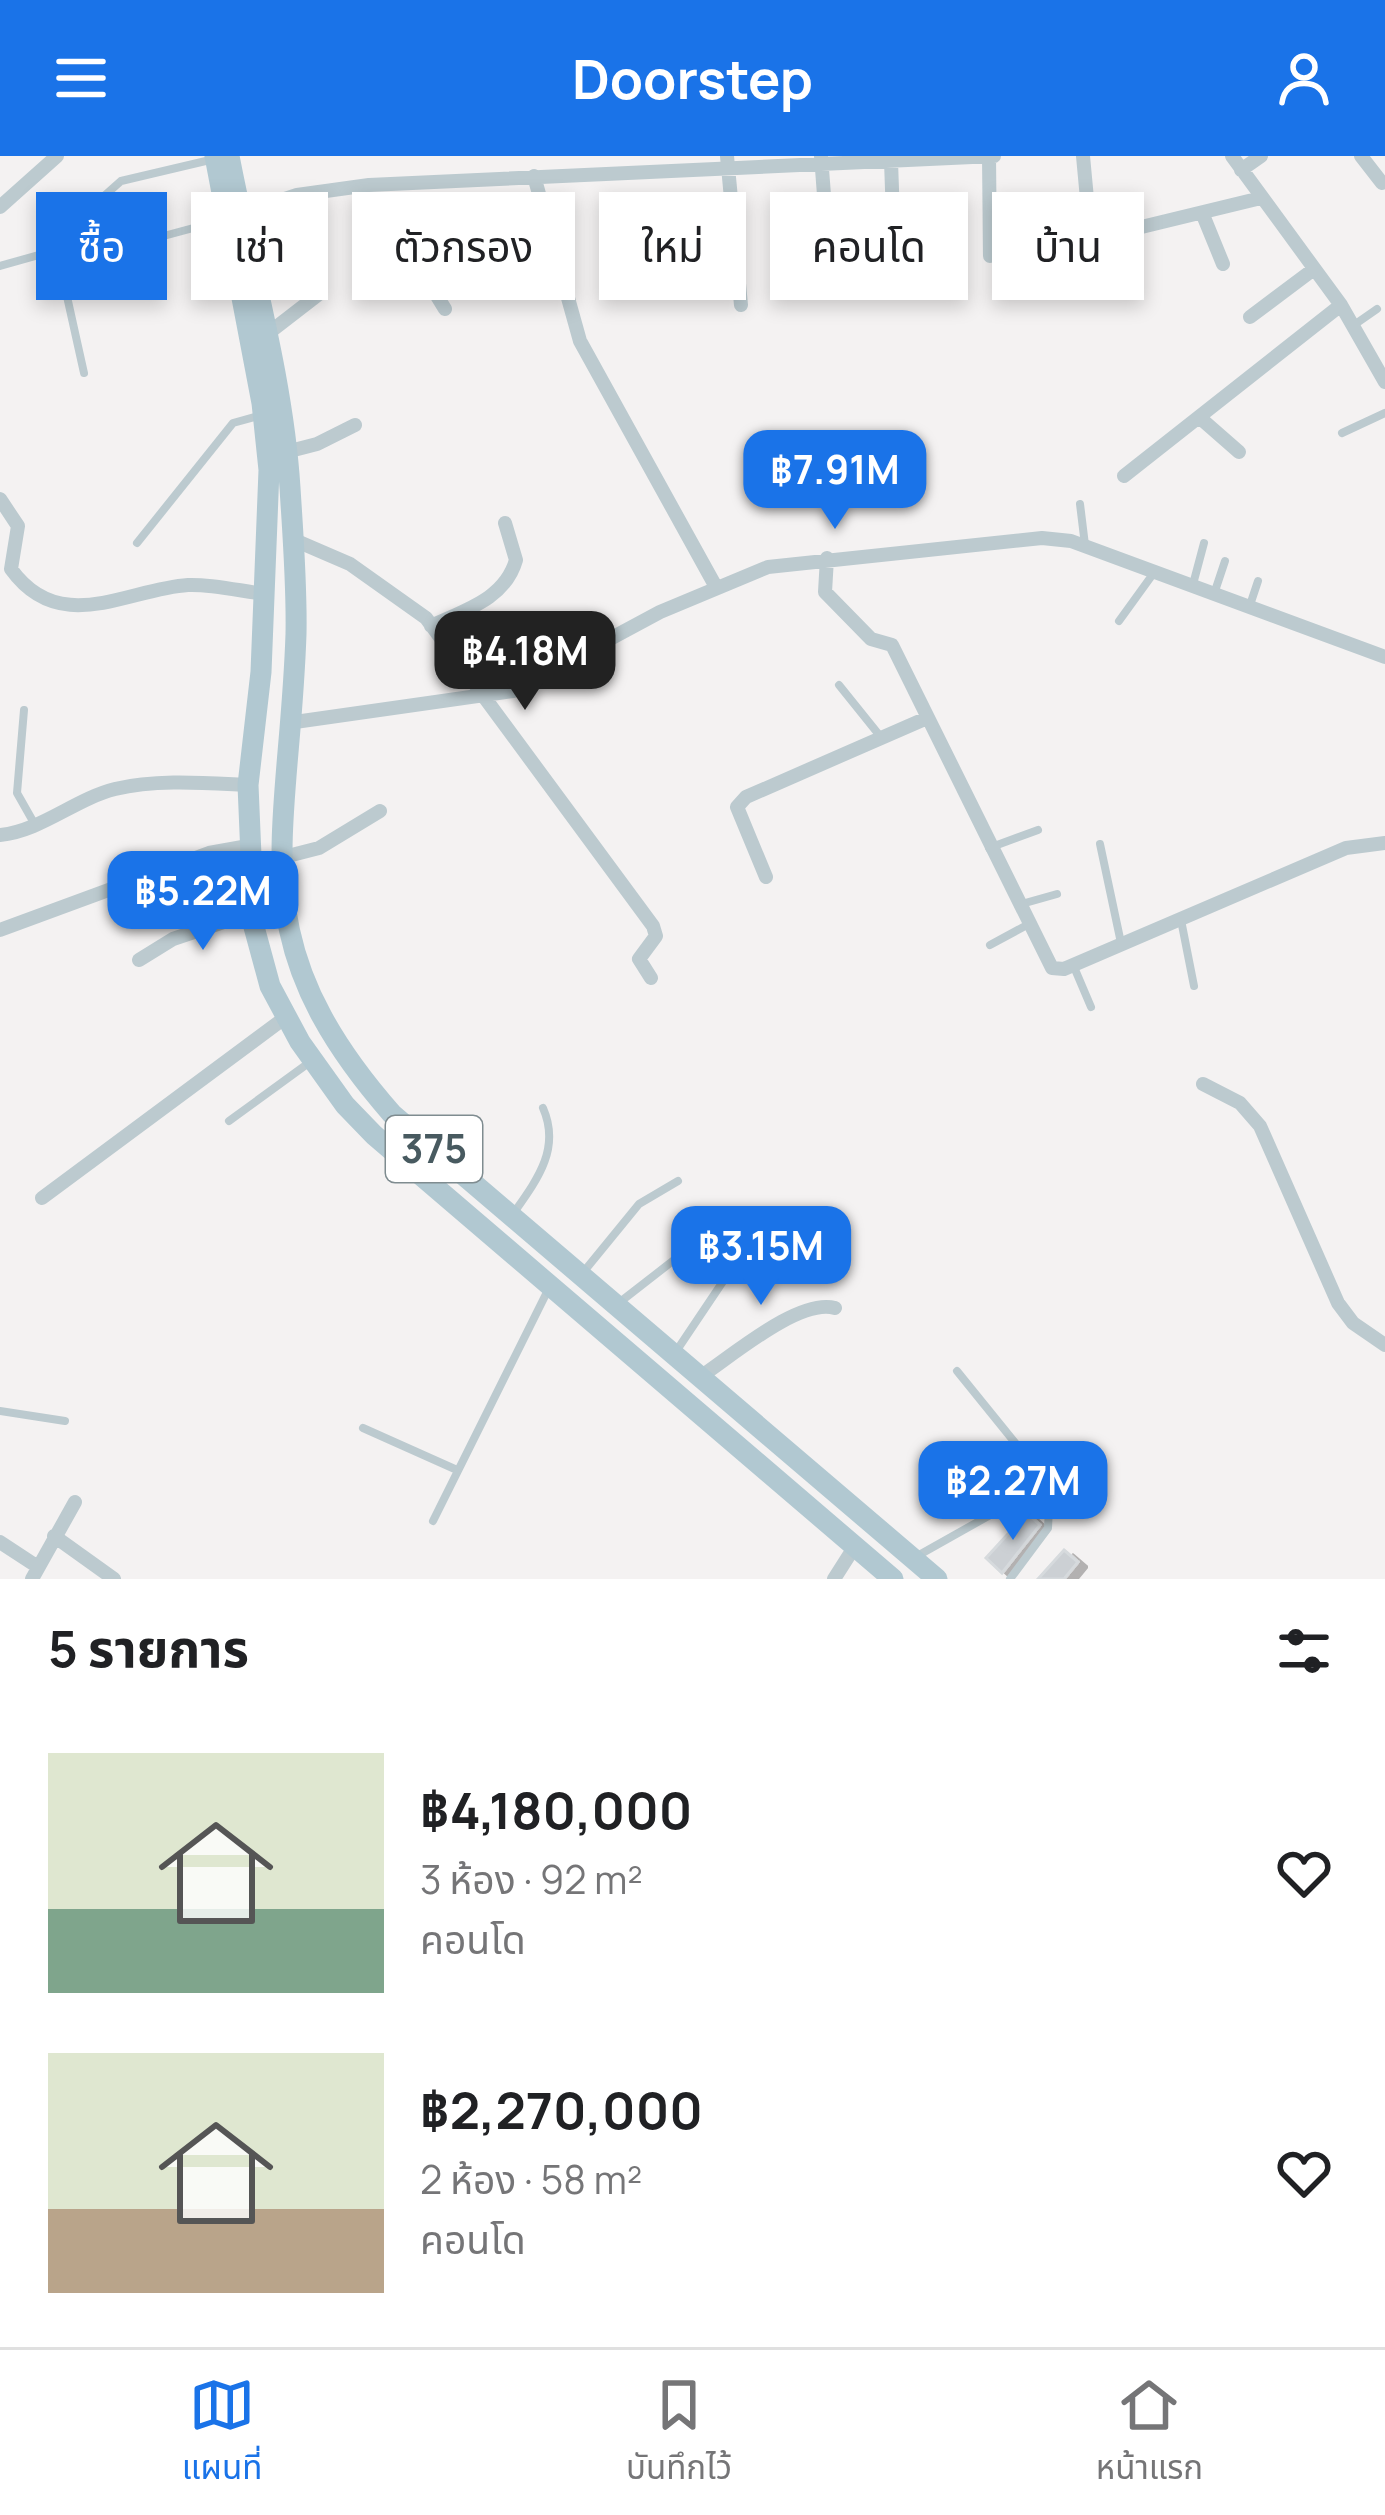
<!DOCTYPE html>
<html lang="th">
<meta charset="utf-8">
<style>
:root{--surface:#fff;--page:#f6f6f6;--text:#202124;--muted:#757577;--line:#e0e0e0;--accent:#1a73e8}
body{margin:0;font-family:Manrope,"Noto Sans Thai",sans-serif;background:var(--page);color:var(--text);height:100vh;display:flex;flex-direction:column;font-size:45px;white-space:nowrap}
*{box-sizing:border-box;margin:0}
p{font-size:39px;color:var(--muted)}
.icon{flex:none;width:66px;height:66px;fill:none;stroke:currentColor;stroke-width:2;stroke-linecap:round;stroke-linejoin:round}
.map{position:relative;height:1423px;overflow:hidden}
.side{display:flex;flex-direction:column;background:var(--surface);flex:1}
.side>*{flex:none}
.top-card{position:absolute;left:36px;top:36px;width:1314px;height:108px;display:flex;gap:24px}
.price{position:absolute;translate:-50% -102px;padding:0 27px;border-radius:24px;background:var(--accent);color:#fff;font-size:39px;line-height:78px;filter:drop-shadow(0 3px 6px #0008)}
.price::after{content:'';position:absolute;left:50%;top:72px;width:36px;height:27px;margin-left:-18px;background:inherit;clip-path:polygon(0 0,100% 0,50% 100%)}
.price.active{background:#222;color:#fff}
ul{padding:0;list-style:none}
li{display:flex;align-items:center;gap:36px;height:300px;padding:0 48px}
li span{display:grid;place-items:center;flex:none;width:336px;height:240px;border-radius:0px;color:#555}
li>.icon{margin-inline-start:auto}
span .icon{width:144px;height:144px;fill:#fffc;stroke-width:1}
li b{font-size:51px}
h2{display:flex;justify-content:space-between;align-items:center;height:144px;padding:0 48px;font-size:51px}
.chip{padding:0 42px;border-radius:0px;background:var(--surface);box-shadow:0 6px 18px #0003;font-size:42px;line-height:108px}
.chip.active{background:var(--accent);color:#fff}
header{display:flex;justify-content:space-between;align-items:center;height:156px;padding:0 48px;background:var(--accent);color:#fff;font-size:54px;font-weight:700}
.tabs{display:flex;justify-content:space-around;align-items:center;height:168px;border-top:3px solid var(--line);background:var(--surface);font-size:33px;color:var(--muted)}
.tabs a{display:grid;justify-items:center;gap:6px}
.tabs .active{color:var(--accent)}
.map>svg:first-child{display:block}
</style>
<header><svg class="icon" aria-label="menu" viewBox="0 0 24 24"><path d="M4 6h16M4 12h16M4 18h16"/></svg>Doorstep<svg class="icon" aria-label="person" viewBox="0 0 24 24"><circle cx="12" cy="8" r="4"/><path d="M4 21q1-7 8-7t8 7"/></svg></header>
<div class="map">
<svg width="1385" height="1423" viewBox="0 0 1385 1423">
<defs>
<filter id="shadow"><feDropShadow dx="9" dy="5" stdDeviation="0" flood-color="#0004"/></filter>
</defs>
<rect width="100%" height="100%" fill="#f4f2f2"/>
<path fill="#ccd0d4" stroke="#d6dadd" stroke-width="3" filter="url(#shadow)" d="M1027,1357l13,12 -38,48 -16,-15z
M1064,1394l14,12 -14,17h-26z"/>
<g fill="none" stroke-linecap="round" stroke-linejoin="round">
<path stroke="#bccacf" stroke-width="8" d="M214,3l-93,22 -18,16 14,46 17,1 89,-24
M0,110l67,-19
M1354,169l23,-16
M84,217l-24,-108 8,-19 42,-14
M1342,277l43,-20
M1080,348l5,41
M137,387l96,-120 29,-8
M1192,432l12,-45
M1214,438l11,-33
M1249,452l9,-27
M1119,465l34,-47
M839,529l41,51
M24,554l-7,83 17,30
M1100,688l21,99
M989,692l49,-18
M1018,749l39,-11
M1181,764l13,66
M990,789l37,-20
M1074,811l17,40
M229,965l81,-59
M513,1058c24,-34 48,-65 30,-106
M718,1083l41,-10 43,32
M581,1119l58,-71 39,-23
M620,1146l81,-63h15l10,8 4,24 -55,82
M957,1215l76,94 5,29
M0,1255l65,10
M363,1272l94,42
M433,1365l117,-235
M919,1399l112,-63 18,16 -1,20 -38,51"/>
<path stroke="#bccacf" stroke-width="14" d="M727,0l14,149
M821,0l10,130
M989,0l1,100
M1083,0l7,75
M1232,0l109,149 44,77
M1361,0l21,27
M891,5l4,113
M1241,14l20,-14
M534,20l46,165 136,246
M369,29l76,124
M0,51l57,-51
M236,59l61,-20 72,-10 625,-29
M1203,59l20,49
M1030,98l231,-56
M1250,161l64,-48
M266,179l53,-41
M1199,261l40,35
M286,296l31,-8 38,-19
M1124,320l217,-171
M0,343l18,27 -7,43c49,68 116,20 177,16 25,-1 52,6 77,9
M292,383l58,25 76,54 227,308 3,10 -17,23 12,19
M827,402l-2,34 46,47 21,6 160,323 12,1 282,-121 39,-5
M431,470c34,-16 74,-27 85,-66l-11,-37
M288,567l225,-32 147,-79 108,-45 274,-29 29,3 314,116
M0,679c41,-4 75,-36 115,-46 42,-10 90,-6 133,-4
M280,702l39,-10 61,-37
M766,721l-29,-70 9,-10 181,-79
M0,774l209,-77 39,-7
M139,804l34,-21 80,-27
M1203,928l37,19 20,23 78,177 15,20 32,22
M42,1042l244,-181
M700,1221c32,-21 99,-79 135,-69
M54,1380l60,43
M0,1386l38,25
M32,1423l43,-77
M834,1423l21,-33"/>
<path stroke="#b1c8d1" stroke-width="21" d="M215,0l47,247 7,67 -8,202 -13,113 6,142 16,59 30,56 45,63 29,30 519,444
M229,0c21,110 54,221 61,332 3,48 7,98 6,146 -7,210 -59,303 96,480l545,465"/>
</g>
<g text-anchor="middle" stroke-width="9" stroke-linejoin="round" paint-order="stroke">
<rect fill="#fff" stroke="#7f8c90" stroke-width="3" x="386" y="960" width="96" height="66" rx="9"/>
<g font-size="39" font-weight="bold" fill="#485a60">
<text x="434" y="1007">375</text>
</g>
</g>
</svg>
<b class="price" style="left:835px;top:376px">฿7.91M</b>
<b class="price active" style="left:525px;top:557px">฿4.18M</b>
<b class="price" style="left:203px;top:797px">฿5.22M</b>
<b class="price" style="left:761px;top:1152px">฿3.15M</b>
<b class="price" style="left:1013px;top:1387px">฿2.27M</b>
<div class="top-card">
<a class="chip active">ซื้อ</a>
<a class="chip">เช่า</a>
<a class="chip">ตัวกรอง</a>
<a class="chip">ใหม่</a>
<a class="chip">คอนโด</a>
<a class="chip">บ้าน</a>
</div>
</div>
<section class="side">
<h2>5 รายการ<svg class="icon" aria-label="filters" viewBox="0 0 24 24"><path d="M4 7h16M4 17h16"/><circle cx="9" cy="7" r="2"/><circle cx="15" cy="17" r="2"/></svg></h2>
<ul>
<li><span style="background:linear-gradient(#dfe7d0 65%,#7fa58c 0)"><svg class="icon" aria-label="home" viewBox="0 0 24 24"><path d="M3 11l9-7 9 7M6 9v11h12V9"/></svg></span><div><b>฿4,180,000</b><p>3 ห้อง · 92 m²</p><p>คอนโด</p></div><svg class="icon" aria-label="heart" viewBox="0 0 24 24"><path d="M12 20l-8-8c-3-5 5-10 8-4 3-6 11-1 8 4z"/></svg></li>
<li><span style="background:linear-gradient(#dfe7d0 65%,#b9a48a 0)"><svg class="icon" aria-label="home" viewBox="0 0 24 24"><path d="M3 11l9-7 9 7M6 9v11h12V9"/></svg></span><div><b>฿2,270,000</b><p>2 ห้อง · 58 m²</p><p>คอนโด</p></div><svg class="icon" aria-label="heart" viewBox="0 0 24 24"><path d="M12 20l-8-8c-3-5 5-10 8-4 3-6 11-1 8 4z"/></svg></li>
</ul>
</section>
<nav class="tabs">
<a class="active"><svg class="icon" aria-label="map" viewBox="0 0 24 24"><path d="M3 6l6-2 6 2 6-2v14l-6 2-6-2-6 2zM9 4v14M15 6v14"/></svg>แผนที่</a>
<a><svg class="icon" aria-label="saved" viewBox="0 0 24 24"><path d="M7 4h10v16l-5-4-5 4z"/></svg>บันทึกไว้</a>
<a><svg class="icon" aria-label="home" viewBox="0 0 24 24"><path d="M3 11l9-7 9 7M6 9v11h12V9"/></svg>หน้าแรก</a>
</nav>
